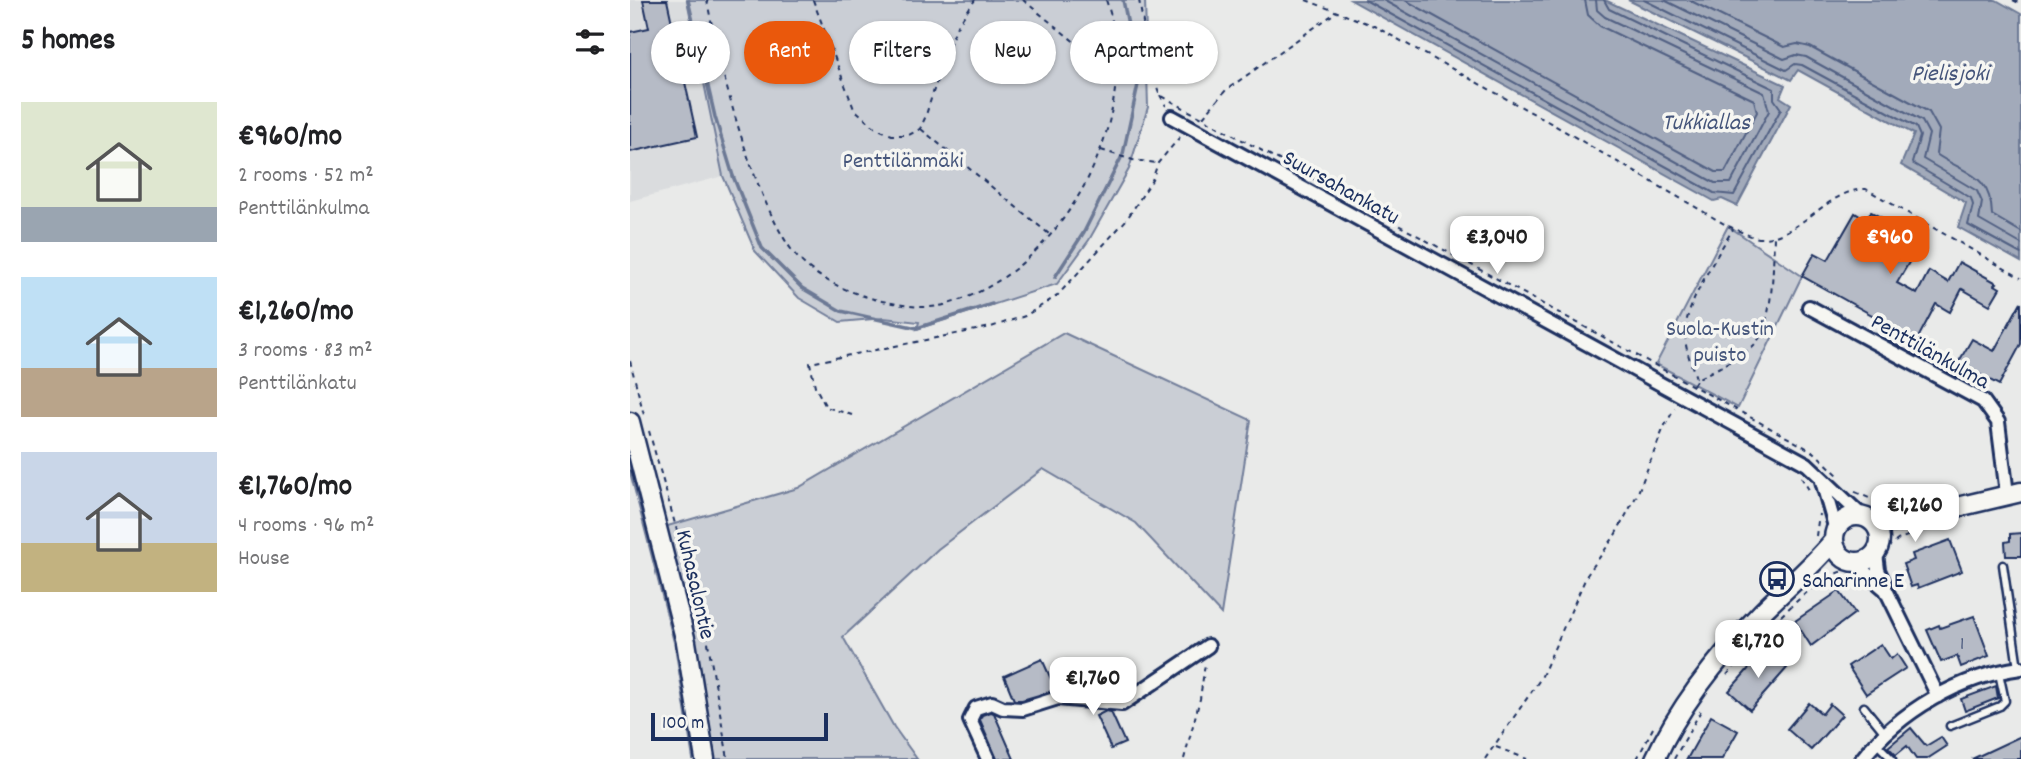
<!DOCTYPE html>
<meta charset="utf-8">
<style>
:root{--surface:#fff;--page:#f6f6f6;--text:#202124;--muted:#757577;--accent:#ea580c}
body{margin:0;font-family:Dekko,sans-serif;background:var(--page);color:var(--text);height:100vh;display:flex;flex-direction:column;font-size:26px;white-space:nowrap}
*{box-sizing:border-box;margin:0}
p{font-size:23px;color:var(--muted)}
.icon{flex:none;width:38px;height:38px;fill:none;stroke:currentColor;stroke-width:2;stroke-linecap:round;stroke-linejoin:round}
.map{position:relative;flex:1;overflow:hidden}
.panel{display:flex;flex-direction:column;background:var(--surface);width:630px}
.panel>*{flex:none}
.top-card{position:absolute;left:21px;top:21px;width:665px;height:63px;display:flex;gap:14px}
.scale{position:absolute;left:21px;bottom:18px;width:177px;box-sizing:border-box;padding-left:7px;border:4px solid #1b2f5e;border-top:0;font-size:19px;line-height:24px;white-space:nowrap;color:#1b2f5e;-webkit-text-stroke:5px #f6f6f2;paint-order:stroke}
.price{position:absolute;translate:-50% -60px;padding:0 16px;border-radius:14px;background:#fff;color:#222;font-size:23px;line-height:46px;filter:drop-shadow(0 2px 4px #0008)}
.price::after{content:'';position:absolute;left:50%;top:42px;width:21px;height:16px;margin-left:-10px;background:inherit;clip-path:polygon(0 0,100% 0,50% 100%)}
.price.current{background:var(--accent);color:#fff}
ul{padding:0;list-style:none}
li{display:flex;align-items:center;gap:21px;height:175px;padding:0 21px}
li span{display:grid;place-items:center;flex:none;width:196px;height:140px;border-radius:0px;color:#555}
li>.icon{margin-inline-start:auto}
span .icon{width:84px;height:84px;fill:#fffc;stroke-width:1}
li b{font-size:30px}
h2{display:flex;justify-content:space-between;align-items:center;height:84px;padding:0 21px;font-size:30px}
.pill{padding:0 24px;border-radius:32px;background:var(--surface);box-shadow:0 2px 5px #0004;font-size:24px;line-height:63px}
.pill.current{background:var(--accent);color:#fff}
main{display:flex;flex:1;min-height:0}
.map>svg:first-child{display:block}
</style>
<main>
<section class="panel">
<h2>5 homes<svg class="icon" aria-label="filters" viewBox="0 0 24 24"><path d="M4 7h16M4 17h16"/><circle cx="9" cy="7" r="2"/><circle cx="15" cy="17" r="2"/></svg></h2>
<ul>
<li><span style="background:linear-gradient(#dfe7d0 75%,#9aa5b1 0)"><svg class="icon" aria-label="home" viewBox="0 0 24 24"><path d="M3 11l9-7 9 7M6 9v11h12V9"/></svg></span><div><b>€960/mo</b><p>2 rooms · 52 m²</p><p>Penttilänkulma</p></div></li>
<li><span style="background:linear-gradient(#bfe0f5 65%,#b9a48a 0)"><svg class="icon" aria-label="home" viewBox="0 0 24 24"><path d="M3 11l9-7 9 7M6 9v11h12V9"/></svg></span><div><b>€1,260/mo</b><p>3 rooms · 83 m²</p><p>Penttilänkatu</p></div></li>
<li><span style="background:linear-gradient(#c9d6e8 65%,#c2b280 0)"><svg class="icon" aria-label="home" viewBox="0 0 24 24"><path d="M3 11l9-7 9 7M6 9v11h12V9"/></svg></span><div><b>€1,760/mo</b><p>4 rooms · 96 m²</p><p>House</p></div></li>
</ul>
</section>
<div class="map">
<svg width="1391" height="759" viewBox="0 0 1391 759">
<rect width="100%" height="100%" fill="#e9eae9"/>
<filter id="ink" filterUnits="userSpaceOnUse"><feTurbulence type="fractalNoise" baseFrequency=".0143" numOctaves="2"/><feDisplacementMap in="SourceGraphic" scale="14" xChannelSelector="R" yChannelSelector="G"/><feConvolveMatrix kernelMatrix="1 2 1 2 8 2 1 2 1" color-interpolation-filters="sRGB"/></filter>
<g filter="url(#ink)">
<path fill="#dadcde" d="M0,0h57l36,176 -93,25z"/>
<path fill="#caced5" stroke="#727e9a" stroke-width="2" d="M57,0h458l3,107 -19,62 -40,71 -32,44 -140,45 2,-7 -35,-4 -44,4 -41,-24 -44,-47 -32,-75z
M1098,226l74,50 -64,132 -82,-44z
M434,333l187,87 -30,194 -85,-91 -93,-54 -105,80 -95,88 51,90 23,32h-224l-18,-113 -45,-174v-31l24,89 144,-42z"/>
<path fill="#a2aaba" stroke="#6c7995" stroke-width="2" d="M721,0h254l180,85 -5,12 11,7 -54,102 -15,-7 -8,2z
M998,0h368l25,14v248l-63,-35 8,-24 -65,-38 13,-31 -116,-64 -7,10z"/>
<g fill="none" stroke-linecap="round" stroke-linejoin="round">
<path stroke="#516083" stroke-width="2" d="M735,0l349,193 20,2 47,-86 -7,-10v-10l-165,-80 -5,-9
M753,0l332,183h16l38,-72 -5,-18 -159,-76 -8,-7 -1,-10
M775,0l311,172h9l32,-60 -3,-12 -154,-74 -12,-11 -3,-15
M1014,0l142,70 9,-6 7,1 114,62 4,9 -8,27 59,35 2,7 -5,20 53,29
M1034,0l120,59 12,-4 10,2 116,64 7,13 -6,25 54,32 5,11 -3,18 42,24
M1059,0l95,47 13,-3 13,3 119,65 10,18 -3,24c31,21 55,20 56,61l29,17"/>
<path stroke="#6c7995" stroke-width="3.5" d="M58,0l27,117 18,59 29,72 40,40 39,23 76,17 75,-24
M493,154l16,-74 -16,-80
M425,277l29,-45 37,-74"/>
</g>
<path fill="#b6bbc6" stroke="#1b2f5e" stroke-width="2" d="M13,0h24l30,137 -67,15v-120l19,-4z
M1241,212l51,28 -25,43 20,11 12,-23 19,11 11,-20 38,21 -2,2 5,3 -10,17 -28,-16 -12,23 -14,-8 -19,36 -115,-64 13,-23 13,7 27,-47 11,7z
M1391,302v42l-22,41 -41,-22 14,-24 22,12z
M1391,533v23h-15l-1,-14 5,-1v-7z
M1320,540l12,31 -44,17 -1,-3 -6,2 -8,-23 11,-4 -2,-6z
M1209,591l16,22 -44,33 -16,-25z
M1344,616l15,40 -28,11 -4,-11 -16,6 -14,-32 12,-5 1,3z
M1251,644l10,15 6,-5 9,14 -40,26 -18,-28z
M1135,650l22,18 -37,42 -21,-19z
M412,659l14,31 -34,10h-8l-10,-24z
M1366,686l2,12 -33,13 -4,-12z
M1179,703l13,11 8,-10 12,11 -31,35 -24,-21z
M476,711l5,1 14,31 -14,6 -15,-33z
M361,712l3,1 20,46h-17l-17,-39 2,-5z
M1081,716l27,15 -16,28h-35z
M1281,728l15,18 15,-9 6,9 -20,13h-11l-9,-13 -11,9 -8,-8z
M1391,736v23h-49z"/>
<g fill="none" stroke-linecap="round" stroke-linejoin="round">
<g stroke="#1b2f5e" stroke-width="11">
<path id="lane" d="M1373,565l15,103
M1234,707l21,26
M1320,726l50,-20 5,-5 -6,-28
M1247,744l15,15"/>
</g>
<g stroke="#1b2f5e" stroke-width="18">
<path id="street" d="M542,117l635,347 55,52
M1179,307l174,94 15,21 9,72
M1192,481l14,49
M1246,553l2,17 6,13
M1223,562l33,28 52,106
M358,759l-18,-39 6,-12 16,-5 11,5 20,1 35,-11 64,6 86,-58
M1232,759c38,-48 98,-83 159,-91"/>
</g>
<g stroke="#1b2f5e" stroke-width="23">
<path id="secondary" d="M0,422l56,220 19,117
M1204 539a23 23 0 1 1 46 0a23 23 0 1 1-46 0Z
M1241,521l23,1 127,-30
M1025,759c25,-55 65,-104 107,-147 24,-24 50,-45 72,-72"/>
</g>
<path stroke="#1b2f5e" stroke-width="2" stroke-dasharray="5 5" stroke-linecap="butt" d="M77,0c12,67 48,208 91,258 21,23 55,36 84,43 21,4 41,9 62,4 119,-31 203,-190 162,-305
M183,0l41,109 22,19 16,7h17l11,-6 5,-11 19,-60 13,-32 18,-26
M393,0l59,48 33,36
M509,0l13,74 8,21 654,357 25,24
M676,0l68,26 173,95 181,105c11,4 24,13 36,12 36,-2 65,-49 102,-49l155,89
M1383,0l8,4
M530,95l6,11
M573,117l23,-27 109,-77
M291,129l128,105
M471,150l32,10 24,3
M0,361l14,54
M1066,378c-5,-15 -12,-31 -11,-48 2,-27 33,-76 48,-101
M1063,385l4,-6c18,-10 40,-19 56,-33 21,-19 20,-83 21,-110
M222,415l-26,-8 -11,-21 -5,-23 181,-36 34,-11 32,-20 70,-77 25,-39 6,-17 22,-26
M19,431l30,107 22,64 27,157
M1171,477l10,16
M1225,492l33,14
M1186,536l3,-22
M1257,548l12,-9 17,-6
M1097,675c22,-26 86,-100 118,-104
M866,747l31,12
M554,759l16,-60 5,-35
M855,759l56,-81 46,-103 27,-38 23,-42 27,-68 11,-19
M1007,759l16,-31
M1044,759l29,-52"/>
<use href="#lane" stroke="#f6f6f2" stroke-width="6"/>
<use href="#street" stroke="#f6f6f2" stroke-width="12"/>
<use href="#secondary" stroke="#f6f6f2" stroke-width="18"/>
</g>
</g>
<defs>
<g id="bus-ring" transform="scale(1.75)"><circle r="9.5" fill="#f6f6f2" stroke="#1b2f5e" stroke-width="1.5"/><path d="M-5-6H5V4H4V6H2V4H-2V6H-4V4H-5ZM-3.5-4V0h7V-4ZM-3.5 1.2v1.5H-2V1.2ZM2 1.2v1.5H3.5V1.2Z" fill="#1b2f5e"/></g>
</defs>
<g fill-rule="evenodd">
<use href="#bus-ring" x="1147" y="579"/>
</g>
<g text-anchor="middle" stroke-width="7" stroke-linejoin="round" paint-order="stroke">
<g font-size="19" fill="#425278">
<text x="1332" y="649">1</text>
</g>
<g font-size="23" fill="#47577c" stroke="#f6f6f2">
<text x="273" y="167">Penttilänmäki</text>
<text x="1090" y="335">Suola-Kustin<tspan x="1090" dy="26">puisto</tspan></text>
</g>
<g font-size="23" fill="#1b2f5e" stroke="#f6f6f2">
<text transform="translate(712 186) rotate(29)" y="8">Suursahankatu</text>
<text transform="translate(1301 350) rotate(29)" y="8">Penttilänkulma</text>
<text transform="translate(67 584) rotate(77)" y="8">Kuhasalontie</text>
</g>
<g font-size="23" fill="#1b2f5e" stroke="#f6f6f2" text-anchor="start">
<text x="1172" y="587">Saharinne E</text>
</g>
<g font-size="24" font-style="italic" fill="#44547a" stroke="#f6f6f2">
<text x="1320" y="80">Pielisjoki</text>
<text x="1076" y="129">Tukkiallas</text>
</g>
</g>
</svg>
<div class="scale">100 m</div>
<b class="price" style="left:867px;top:276px">€3,040</b>
<b class="price current" style="left:1260px;top:276px">€960</b>
<b class="price" style="left:1285px;top:544px">€1,260</b>
<b class="price" style="left:1128px;top:680px">€1,720</b>
<b class="price" style="left:463px;top:717px">€1,760</b>
<div class="top-card">
<a class="pill">Buy</a>
<a class="pill current">Rent</a>
<a class="pill">Filters</a>
<a class="pill">New</a>
<a class="pill">Apartment</a>
</div>
</div>
</main>
